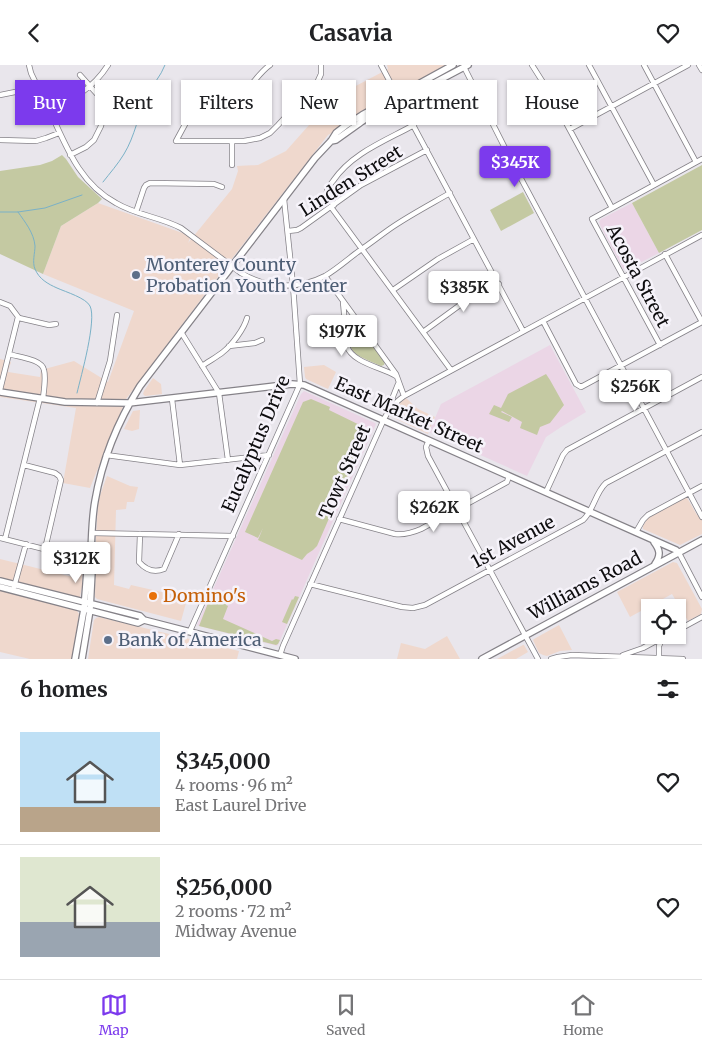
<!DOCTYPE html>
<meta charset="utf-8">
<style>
:root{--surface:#fff;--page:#f2f2f2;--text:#202124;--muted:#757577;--line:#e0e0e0;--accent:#7c3aed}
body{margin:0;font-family:Merriweather,serif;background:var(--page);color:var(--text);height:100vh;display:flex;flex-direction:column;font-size:19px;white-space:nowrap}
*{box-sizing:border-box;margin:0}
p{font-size:16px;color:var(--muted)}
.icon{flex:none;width:28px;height:28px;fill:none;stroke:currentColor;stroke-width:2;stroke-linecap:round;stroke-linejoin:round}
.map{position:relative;height:594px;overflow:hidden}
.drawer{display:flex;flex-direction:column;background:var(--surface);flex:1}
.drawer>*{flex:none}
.guide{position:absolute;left:15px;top:15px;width:672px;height:45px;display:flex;gap:10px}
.controls{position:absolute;left:641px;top:534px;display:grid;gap:10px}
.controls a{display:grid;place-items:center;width:45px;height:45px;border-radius:0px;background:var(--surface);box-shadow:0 1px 4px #0004;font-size:25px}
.price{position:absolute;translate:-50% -42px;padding:0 11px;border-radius:5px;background:#fff;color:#222;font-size:16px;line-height:32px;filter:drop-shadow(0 1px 2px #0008)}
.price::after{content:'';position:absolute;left:50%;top:30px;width:15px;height:11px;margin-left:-8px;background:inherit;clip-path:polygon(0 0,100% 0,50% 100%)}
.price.on{background:var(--accent);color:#fff}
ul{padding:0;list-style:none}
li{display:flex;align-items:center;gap:15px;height:125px;padding:0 20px}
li+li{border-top:1px solid var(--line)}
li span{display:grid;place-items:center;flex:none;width:140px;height:100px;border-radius:0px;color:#555}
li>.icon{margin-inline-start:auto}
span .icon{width:60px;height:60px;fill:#fffc;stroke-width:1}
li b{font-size:21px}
h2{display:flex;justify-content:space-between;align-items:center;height:60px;padding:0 20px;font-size:21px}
.pill{padding:0 18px;border-radius:0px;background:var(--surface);box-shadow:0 1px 4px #0004;font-size:18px;line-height:45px}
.pill.on{background:var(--accent);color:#fff}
header{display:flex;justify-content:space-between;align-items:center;height:65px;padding:0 20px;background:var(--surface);font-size:22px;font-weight:700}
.tabs{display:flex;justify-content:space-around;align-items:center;height:70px;border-top:1px solid var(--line);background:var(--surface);font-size:14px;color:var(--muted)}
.tabs a{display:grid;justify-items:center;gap:2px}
.tabs .on{color:var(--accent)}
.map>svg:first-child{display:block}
</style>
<header><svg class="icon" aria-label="back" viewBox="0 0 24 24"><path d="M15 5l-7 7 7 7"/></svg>Casavia<svg class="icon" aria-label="heart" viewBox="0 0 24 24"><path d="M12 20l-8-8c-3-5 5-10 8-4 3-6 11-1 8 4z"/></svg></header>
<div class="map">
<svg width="702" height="594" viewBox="0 0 702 594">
<rect width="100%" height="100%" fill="#e9e6ec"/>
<path fill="#efd8cd" d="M387,0h59l-22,16 -96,54 -101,130 -101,134 -36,89 -27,-5 13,-75 -76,-11v-38l11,3 -3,10 32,5 1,-7 33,-9 34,21 26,-71 -91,-37 18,-48 37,-23 93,33 -3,7 44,-54 6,-18 -1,-5 21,-1 28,-14 47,-53 55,-29z
M426,26l10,18 -20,10 -9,-18z
M324,300l12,7 -8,17 -22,-10 -1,-2 -1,-10z
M153,313l8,6 1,10 -17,2 -2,-2 1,-3z
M406,333l12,11 17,8 -7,17 -38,-18v-4l6,-6z
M140,345l-1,19 -7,2 -8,-2 9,-18z
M107,411l23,10 8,1 -4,15h-7l-1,7 -10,1 -2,75 15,4 2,-4 48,11 -2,5 9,2 -5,18 -84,-22 -2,-2 1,-59 2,-37z
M685,433h2l2,3 8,14 5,-2v21l-22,11 -37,-16v-3l5,-8z
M0,494l73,18 4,-15 6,2 -1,23 -5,24 2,3 -7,45h-42l-30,-7z
M673,497l4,1 25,46 -1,5 -13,7 -16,-27 -42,23 -13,-25z
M99,552l140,34 -2,8h-149l6,-39 2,-2z
M559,560l13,25 -12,1 -13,5 -4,-1 -4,-2 -6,-13 1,-1z
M447,571l13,23h-63l4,-16 24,6z
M523,580h1l4,7 -12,7h-19z"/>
<path fill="#ebd6e6" d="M632,138l27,50 -33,17 -3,-1 -23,-44 -1,-3 2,-3z
M550,280l36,67 -25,15 -15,10 -19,39 -98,-44 12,-28z
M304,326l71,32 1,1 -98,221 -1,1 -78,-20 -2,-1 104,-231z"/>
<path fill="#c4c9a2" d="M62,90l4,4 12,18 24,22 -4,4 -37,23 -18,48 -43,-20v-83l40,-6 12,-4z
M702,100v65l-43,23 -27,-50z
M523,127l11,21 -33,18 -11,-21z
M348,252h4l2,2 31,43 -1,3 -3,1c-32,-14 -31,-11 -34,-46z
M546,309l4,6 14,25 -14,18 -10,4 -3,8 -17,-7 2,-6 -20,-11 -1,1 11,5 -3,5 -20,-8 5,-9 7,3 7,-14z
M311,334l19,8 -1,3 39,19 -51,117 -4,4 -6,4 -5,6 -44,-20 5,-12 -5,10 -13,-6 58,-130z
M214,531l13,6 -1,3 2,1 -5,13 49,22 4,-2 4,1 -2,4 -2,1 -77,-19 11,-28h2z
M295,531l4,1 -12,27 -5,-2 10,-23 1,1z"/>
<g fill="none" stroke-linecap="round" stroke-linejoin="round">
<path stroke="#7ab1c7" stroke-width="1" d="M103,117c7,-9 15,-18 21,-28 11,-18 14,-39 23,-58 5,-11 14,-20 18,-31
M0,147h18l27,-4 37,-13
M18,147c7,10 16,21 17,34 0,7 -3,16 0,23 4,10 13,15 22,19 9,4 29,10 33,18 7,14 -9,70 -13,87"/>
<g stroke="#858288" stroke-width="6">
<path id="minor" d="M29,0l2,8c7,15 15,30 22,45 15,33 29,67 63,85 20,12 44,14 65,25l60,45c25,15 57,17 84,3 12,-7 23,-17 34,-25 12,-8 23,-17 35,-25 18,-12 37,-22 56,-33
M270,0c-13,9 -20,26 -35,32 -13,5 -30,-3 -40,9l-19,35h68l16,-3 10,-5 8,-8 39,-42 4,-9v-9
M381,0l142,266
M532,0l19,30 61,113
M589,0l65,120
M644,0l52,97
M699,0l3,5
M464,2l46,91 192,359
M0,30l25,-5 12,-5
M49,45c25,-12 44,-21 59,-45
M570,64l118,-64
M0,75l36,1 10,-3 13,-5
M70,90l16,-8 8,-7 7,-14 5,-22 -2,-5 -7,-5 -17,-19
M232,100v-24
M334,140c-3,-4 -8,-9 -7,-14 1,-3 4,-8 6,-10 19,-28 52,-40 81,-56
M331,142l120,163
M136,147l8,-24 2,-3 4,-2 64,1 8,3
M288,166l9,-1 4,-2 60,-43 66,-35
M325,211l71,98 8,22
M393,225l45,-31 36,-20
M0,237l10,4 9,12 30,7 7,-1
M343,238c2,14 1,29 4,43 4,16 36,22 49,30
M543,256l33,63 5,3 121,-65 -37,-68
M181,267l38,61 9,67
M423,267l37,-27 39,-21
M660,280l-68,-126 110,-60
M229,281l26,-3 7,-3
M9,289c9,3 33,5 35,16 2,8 0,20 -1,28
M202,301c7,-5 15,-9 21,-14 9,-7 21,-23 24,-34
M0,325l18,-73
M172,334l8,66
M97,338l13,-42 7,-46
M390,339l8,-20
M429,375l-3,7 2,9 110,203
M106,390l74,10 89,-10
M24,400l31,8 4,3 2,4 -16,69
M546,427l17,-37 4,-5 135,-73
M339,454l56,15c9,1 17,-1 26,-5l86,-47 2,-6
M636,467l7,-12 5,-5 54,-29
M92,468l141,3
M140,469l-1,28c7,8 15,11 25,7l15,-35
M0,473l91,23
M5,474l35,-141
M679,488l23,44
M310,519l92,23 11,1 12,-3 158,-85c11,-10 12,-27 23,-37l96,-51
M14,522l12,-43
M678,565l24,-13
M190,566l110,-247 -7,-99 -9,-86
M280,590l3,-9 101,-227c5,-10 10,-16 20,-23l298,-161
M623,590l20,-7 24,-13
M659,593v-12l3,-7
M551,594l7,-2 14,-2 111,4"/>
</g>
<g stroke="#858288" stroke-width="8">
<path id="major" d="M331,76l5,-1 28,-20 104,-55
M0,327l65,10 64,1 163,-19 12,1 372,165 3,3
M654,477c6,8 7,13 1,22
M0,516l140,35 4,4 151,39
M0,522l138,36 6,-3
M75,594l9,-50 3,-38 3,-4c2,-22 1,-44 5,-66 7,-41 23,-80 45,-115l175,-228 16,-17 5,-8 9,-7 17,-11 91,-50
M82,594l8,-49 2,-39 -2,-4
M482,594l220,-119"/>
</g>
<use href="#minor" stroke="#fff" stroke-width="4.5"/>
<use href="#major" stroke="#fff" stroke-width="5.5"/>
</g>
<g fill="#5c6f8a" stroke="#f6f3fa" stroke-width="2">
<circle cx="136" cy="210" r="5"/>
<circle cx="108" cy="575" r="5"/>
</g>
<circle fill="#e8710a" stroke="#f6f3fa" stroke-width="2" cx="153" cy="531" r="5"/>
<g text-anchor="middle" stroke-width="5" stroke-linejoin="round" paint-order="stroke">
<g font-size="18" fill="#0e0d0f" stroke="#f6f3fa">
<text transform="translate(351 116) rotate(-32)" y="6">Linden Street</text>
<text transform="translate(638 211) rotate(62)" y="6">Acosta Street</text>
<text transform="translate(409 350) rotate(24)" y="6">East Market Street</text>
<text transform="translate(256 379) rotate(-67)" y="6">Eucalyptus Drive</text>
<text transform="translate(345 407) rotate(-66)" y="6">Towt Street</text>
<text transform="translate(513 477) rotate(-28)" y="6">1st Avenue</text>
<text transform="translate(585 521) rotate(-28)" y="6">Williams Road</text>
</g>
<g font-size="18" fill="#4e5e75" stroke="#f6f3fa" text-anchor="start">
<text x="146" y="206">Monterey County<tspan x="146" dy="21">Probation Youth Center</tspan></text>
<text x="118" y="581">Bank of America</text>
</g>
<g font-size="18" fill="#c56008" stroke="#f6f3fa" text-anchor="start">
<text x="163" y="537">Domino's</text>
</g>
</g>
</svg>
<div class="controls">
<a><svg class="icon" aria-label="locate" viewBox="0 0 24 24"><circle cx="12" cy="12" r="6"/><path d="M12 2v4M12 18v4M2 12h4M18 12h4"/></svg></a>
</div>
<b class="price on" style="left:515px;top:123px">$345K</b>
<b class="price" style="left:464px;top:248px">$385K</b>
<b class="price" style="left:342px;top:292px">$197K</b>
<b class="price" style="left:635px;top:347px">$256K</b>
<b class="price" style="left:434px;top:468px">$262K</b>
<b class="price" style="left:76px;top:519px">$312K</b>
<div class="guide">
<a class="pill on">Buy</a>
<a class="pill">Rent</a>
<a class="pill">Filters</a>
<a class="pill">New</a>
<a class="pill">Apartment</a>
<a class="pill">House</a>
</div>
</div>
<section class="drawer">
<h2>6 homes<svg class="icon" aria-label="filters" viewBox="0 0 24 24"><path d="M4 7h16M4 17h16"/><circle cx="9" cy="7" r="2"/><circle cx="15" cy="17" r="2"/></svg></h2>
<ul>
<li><span style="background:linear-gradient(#bfe0f5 75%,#b9a48a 0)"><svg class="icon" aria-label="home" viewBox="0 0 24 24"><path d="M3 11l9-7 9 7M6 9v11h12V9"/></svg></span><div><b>$345,000</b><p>4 rooms · 96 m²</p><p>East Laurel Drive</p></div><svg class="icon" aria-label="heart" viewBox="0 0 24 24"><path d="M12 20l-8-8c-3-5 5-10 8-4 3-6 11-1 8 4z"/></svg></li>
<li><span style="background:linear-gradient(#dfe7d0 65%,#9aa5b1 0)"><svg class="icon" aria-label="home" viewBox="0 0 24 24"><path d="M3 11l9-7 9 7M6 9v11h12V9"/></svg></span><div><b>$256,000</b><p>2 rooms · 72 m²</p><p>Midway Avenue</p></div><svg class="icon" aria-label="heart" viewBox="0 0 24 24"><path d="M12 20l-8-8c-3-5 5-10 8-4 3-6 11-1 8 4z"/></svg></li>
</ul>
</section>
<nav class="tabs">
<a class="on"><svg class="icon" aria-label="map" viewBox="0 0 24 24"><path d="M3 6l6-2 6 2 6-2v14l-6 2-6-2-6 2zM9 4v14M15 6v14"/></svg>Map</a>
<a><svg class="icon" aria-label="saved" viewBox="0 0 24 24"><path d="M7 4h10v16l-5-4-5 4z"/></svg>Saved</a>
<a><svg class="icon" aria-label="home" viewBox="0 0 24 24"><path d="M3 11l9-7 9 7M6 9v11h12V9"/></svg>Home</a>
</nav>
